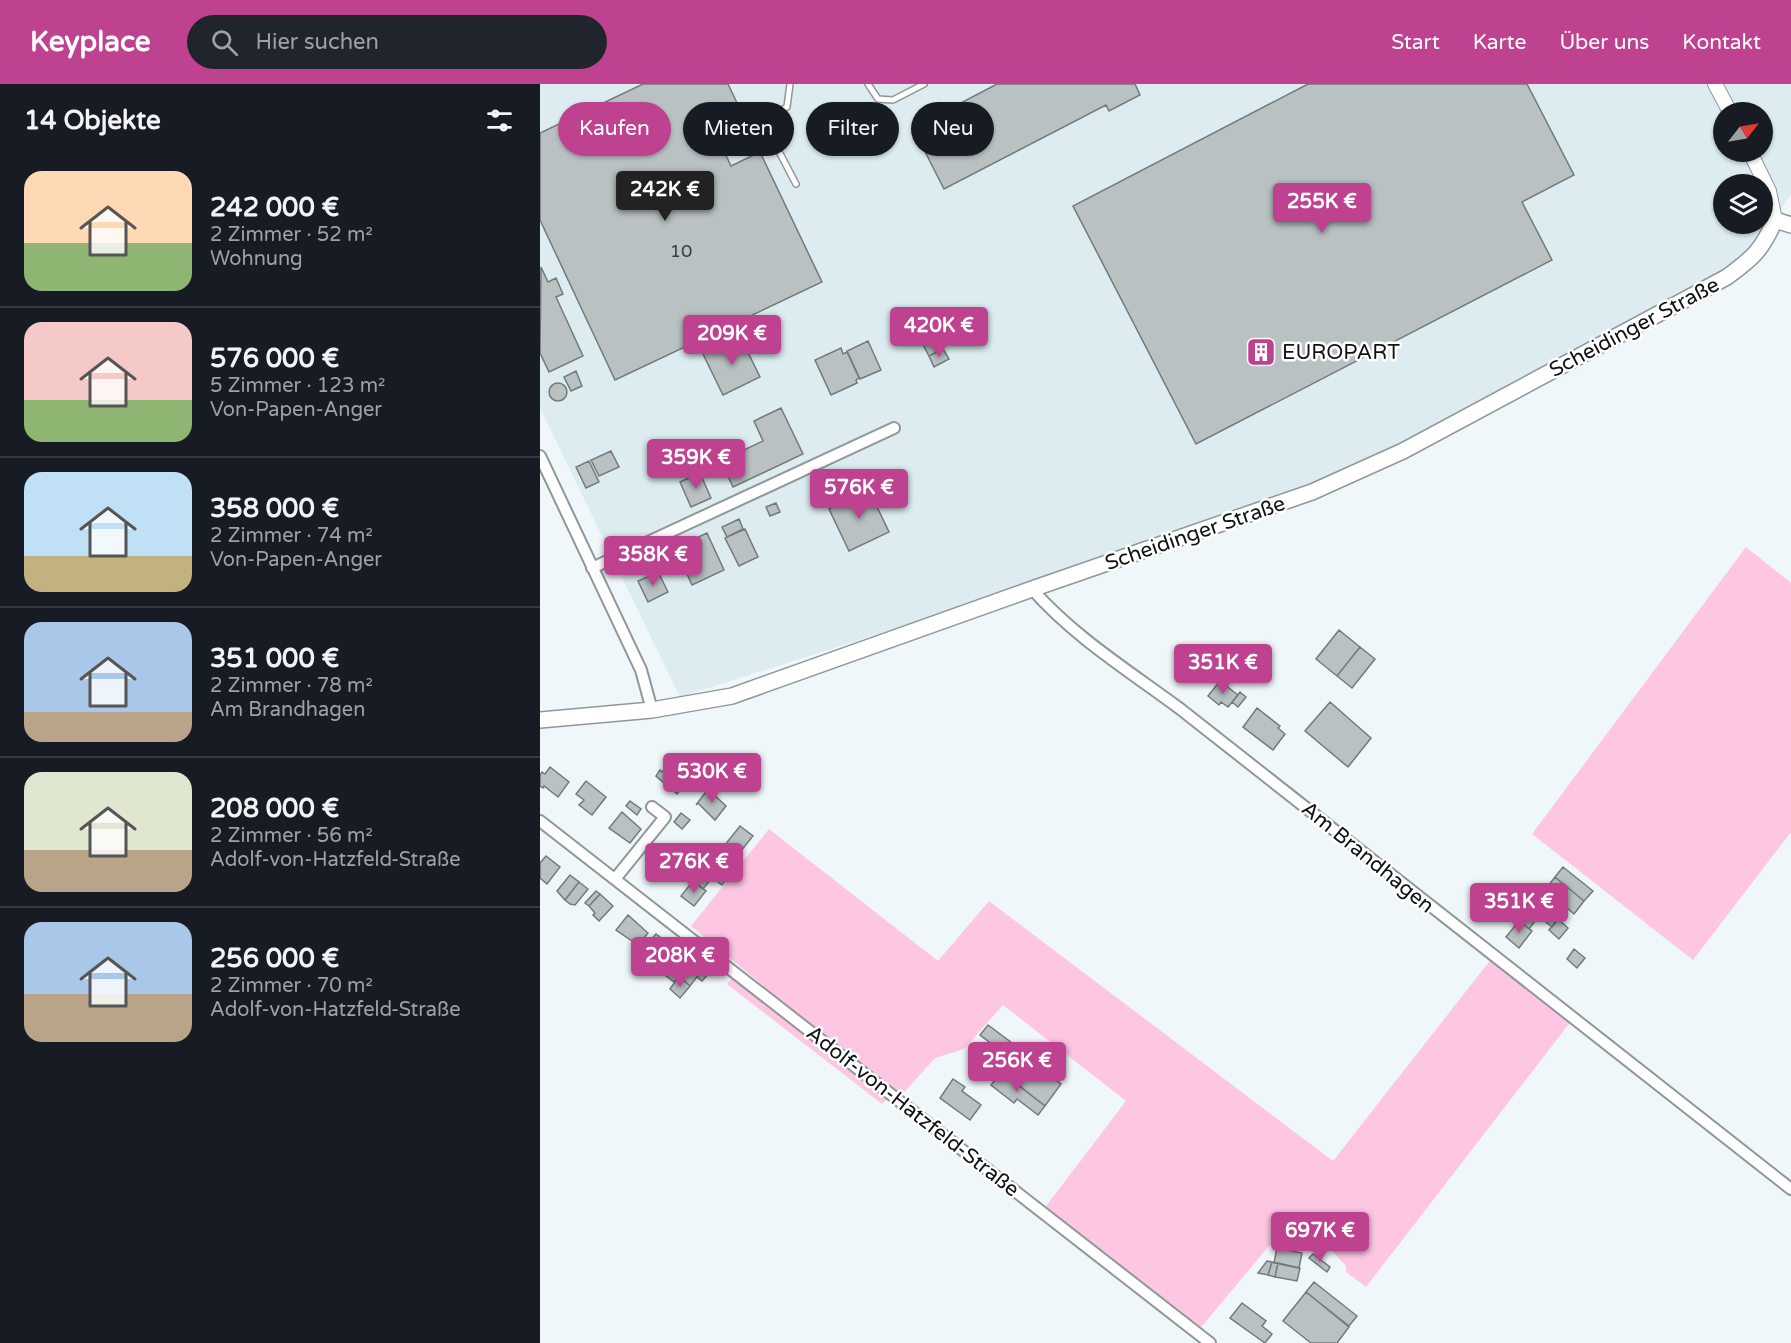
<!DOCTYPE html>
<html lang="de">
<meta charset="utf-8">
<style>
:root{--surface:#171b24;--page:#20242c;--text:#f1f3f6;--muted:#9ea1a6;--line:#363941;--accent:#bf4290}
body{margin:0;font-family:"Varela Round",sans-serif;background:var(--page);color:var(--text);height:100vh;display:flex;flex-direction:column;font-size:22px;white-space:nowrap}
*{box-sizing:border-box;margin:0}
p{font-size:20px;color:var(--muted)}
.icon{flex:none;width:33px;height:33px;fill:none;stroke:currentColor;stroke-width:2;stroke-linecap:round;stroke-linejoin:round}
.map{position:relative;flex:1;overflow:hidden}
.details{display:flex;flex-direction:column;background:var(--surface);width:540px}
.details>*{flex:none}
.hud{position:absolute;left:18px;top:18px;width:570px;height:54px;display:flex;gap:12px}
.needle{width:39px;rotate:59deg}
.buttons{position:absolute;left:1173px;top:18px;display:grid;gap:12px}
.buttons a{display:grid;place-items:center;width:60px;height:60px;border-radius:50%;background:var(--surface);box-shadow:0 2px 4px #0004;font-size:30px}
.price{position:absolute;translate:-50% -51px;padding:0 14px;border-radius:6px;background:var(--accent);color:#fff;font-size:20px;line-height:39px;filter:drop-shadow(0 2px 3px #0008)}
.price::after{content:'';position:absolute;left:50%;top:36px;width:18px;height:14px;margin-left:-9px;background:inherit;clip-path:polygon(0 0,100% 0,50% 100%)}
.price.selected{background:#222;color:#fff}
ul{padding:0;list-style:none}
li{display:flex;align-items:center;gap:18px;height:150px;padding:0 24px}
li+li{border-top:2px solid var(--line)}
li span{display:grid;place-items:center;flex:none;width:168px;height:120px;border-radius:18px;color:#555}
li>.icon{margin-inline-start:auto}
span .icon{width:72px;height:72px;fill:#fffc;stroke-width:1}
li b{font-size:26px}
h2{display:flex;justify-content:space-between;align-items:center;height:72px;padding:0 24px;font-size:26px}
.tag{padding:0 21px;border-radius:27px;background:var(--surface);box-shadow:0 2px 4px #0004;font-size:21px;line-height:54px}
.tag.selected{background:var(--accent);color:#fff}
header{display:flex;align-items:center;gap:36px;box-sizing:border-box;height:84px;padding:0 30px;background:var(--accent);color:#fff}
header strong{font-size:28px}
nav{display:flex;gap:33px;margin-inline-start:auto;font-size:21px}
.search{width:420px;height:54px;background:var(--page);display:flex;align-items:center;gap:15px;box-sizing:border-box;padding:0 21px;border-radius:33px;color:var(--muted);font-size:22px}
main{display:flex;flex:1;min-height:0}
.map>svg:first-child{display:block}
</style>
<header>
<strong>Keyplace</strong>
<div class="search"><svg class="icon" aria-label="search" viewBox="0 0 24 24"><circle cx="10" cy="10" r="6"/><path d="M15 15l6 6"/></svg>Hier suchen</div>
<nav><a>Start</a><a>Karte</a><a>Über uns</a><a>Kontakt</a></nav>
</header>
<main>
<section class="details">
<h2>14 Objekte<svg class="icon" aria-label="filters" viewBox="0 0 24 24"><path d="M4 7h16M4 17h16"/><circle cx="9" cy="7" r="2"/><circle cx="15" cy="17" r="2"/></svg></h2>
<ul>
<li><span style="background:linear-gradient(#ffd9b3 60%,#8fb573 0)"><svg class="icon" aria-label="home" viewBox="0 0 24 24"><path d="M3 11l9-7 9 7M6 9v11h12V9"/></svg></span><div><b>242 000 €</b><p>2 Zimmer · 52 m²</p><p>Wohnung</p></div></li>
<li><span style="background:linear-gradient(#f6c9c9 65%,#8fb573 0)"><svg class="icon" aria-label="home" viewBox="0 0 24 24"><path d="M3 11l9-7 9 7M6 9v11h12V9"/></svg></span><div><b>576 000 €</b><p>5 Zimmer · 123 m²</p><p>Von-Papen-Anger</p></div></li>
<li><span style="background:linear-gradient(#bfe0f5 70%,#c2b280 0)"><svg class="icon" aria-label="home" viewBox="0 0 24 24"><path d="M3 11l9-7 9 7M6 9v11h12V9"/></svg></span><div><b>358 000 €</b><p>2 Zimmer · 74 m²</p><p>Von-Papen-Anger</p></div></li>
<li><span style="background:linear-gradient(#a9c7e8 75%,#b9a48a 0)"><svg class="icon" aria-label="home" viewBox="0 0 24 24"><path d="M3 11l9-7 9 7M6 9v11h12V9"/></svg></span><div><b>351 000 €</b><p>2 Zimmer · 78 m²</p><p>Am Brandhagen</p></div></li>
<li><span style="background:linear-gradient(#dfe7d0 65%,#b9a48a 0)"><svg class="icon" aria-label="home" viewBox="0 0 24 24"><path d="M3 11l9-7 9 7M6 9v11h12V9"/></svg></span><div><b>208 000 €</b><p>2 Zimmer · 56 m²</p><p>Adolf-von-Hatzfeld-Straße</p></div></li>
<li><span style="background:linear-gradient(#a9c7e8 60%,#b9a48a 0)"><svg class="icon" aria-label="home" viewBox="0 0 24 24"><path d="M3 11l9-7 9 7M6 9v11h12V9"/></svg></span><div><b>256 000 €</b><p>2 Zimmer · 70 m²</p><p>Adolf-von-Hatzfeld-Straße</p></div></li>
</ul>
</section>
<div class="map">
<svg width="1251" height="1259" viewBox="0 0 1251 1259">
<rect width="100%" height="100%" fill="#f0f7fa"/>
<path fill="#dcecf1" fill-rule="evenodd" d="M0,0h1251v110l-46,70 -274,149 -226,104 -565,180 -140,-289zM1184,28h38v40h-38zM1184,100h38v40h-38z"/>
<path fill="#fdc6e3" d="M1206,463l45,36v249l-98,128 -161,-126z
M229,745l169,132 51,-60 344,260 159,-203 80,62 -206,267 -20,-15v-6l-29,-31 -32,-8 -88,105 -154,-122 83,-109 -123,-96 -39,44 -29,9 -36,40 -208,-172z
M194,891l156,121 -8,8 -155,-120z"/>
<path fill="#b9c1c3" stroke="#737a7c" stroke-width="1.5" d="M103,0h85l18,38 -29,14 14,30 29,-14 62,130 -207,98 -75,-160v-87z
M457,0h138l5,11 -31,16 -3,-6 -162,84 -31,-61z
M768,0h219l47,91 -52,27 30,58 -356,184 -123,-238z
M1,183l7,15 8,-4 7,16 -7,3 27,59 -34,16 -9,-19z
M384,227l19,38 -14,7 -20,-38z
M200,252l20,41 -37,18 -20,-41z
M328,257l13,29 -21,9 -13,-28z
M301,264l2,6 4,-2 12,26 -3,2 1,3 -26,12 -16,-35z
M403,265l6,10 -15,8 -5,-11z
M36,287l6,15 -11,5 -7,-14z
M9 308a9 9 0 1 1 18 0a9 9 0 1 1-18 0Z
M241,324l22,46 -70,33 -12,-26 42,-20 -9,-20z
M71,367l8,16 -20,9 -8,-16z
M49,377l10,21 -13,6 -10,-21z
M160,389l11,25 -20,9 -11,-25z
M329,406l20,42 -40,19 -20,-42z
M236,419l4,9 -10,4 -4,-9z
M199,435l4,10 -16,8 -5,-10z
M205,445l13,28 -19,9 -14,-28z
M167,449l17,37 -32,15 -9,-20 17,-8 -8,-17z
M118,488l10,20 -20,10 -10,-21z
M799,546l21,17 -23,29 -21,-17z
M820,563l15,12 -23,29 -15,-12z
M680,597l18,14 -10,12 -7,-5 -2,3 -11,-9z
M700,608l6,5 -8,10 -6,-5z
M790,618l41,36 -23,29 -43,-36z
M717,624l23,18 -2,2 7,6 -12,16 -30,-23z
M132,676l20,16 -15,18 -21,-18 4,-6 2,2z
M10,683l19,15 -11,15 -14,-11 -1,2 -3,-2v-11l2,-3 3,2z
M157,685l8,7 -7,10 -9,-7z
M46,697l20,16 -14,18 -13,-10 5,-5 -8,-6z
M168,705l18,17 -11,14 -17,-17 -2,2z
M90,717l11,8 -4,6 -11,-9z
M82,728l19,17 -11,14 -21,-15z
M141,729l9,7 -8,9 -8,-7z
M200,742l13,10 -16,20 -13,-10z
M124,760l20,16 -13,17 -18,-17z
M6,772l14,11 -13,17 -7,-6v-15z
M157,781l14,11v3l-8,10 -15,-12z
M1023,783l30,24 -9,10 -29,-24z
M180,785l9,7 -7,9 -9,-7z
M30,791l9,7 -14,18 -8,-9z
M1015,793l29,24 -10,13 -7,-6 -15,19 -21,-17 -4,4 -22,-18 10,-12 21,17z
M153,797l13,10 -12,15 -13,-10z
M39,798l9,7 -13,16 -5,-1 -5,-4z
M56,807l4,3 -11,12 -4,-3z
M60,810l13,12 -14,15 -6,-6 2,-2 -6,-7z
M991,826l8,6 -10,13 -8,-7z
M88,831l20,18 -10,12 -22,-15z
M1018,835l10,9 -9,11 -10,-9z
M979,837l13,10 -13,17 -13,-11z
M116,850l9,7 -8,11 -10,-8z
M125,857l16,10 -5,7 24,15 -10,13 -8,-7 -2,2 -3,-2 -3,3 -18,-14 8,-10 -7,-6z
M1034,865l11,9 -8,10 -10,-9z
M159,878l12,9 -9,10 -5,-4 3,-4 -7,-4z
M137,895l3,2 2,-2 8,7 -10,12 -10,-9z
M448,941l28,21 -8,10 -28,-21z
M485,972l36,28 -16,22 -37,-29z
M461,988l44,34 -7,9 -21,-16 -3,4 -23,-18z
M413,995l12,8 -3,4 19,14 -11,15 -30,-22z
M737,1164l25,5 -3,15 -25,-5z
M773,1170l17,13 -3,5 -18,-14z
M727,1177l5,1 -4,13 -10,-2z
M732,1178l6,1 -3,14 -7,-2z
M738,1179l22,5 -3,13 -22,-4z
M774,1198l43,34 -8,10 -43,-34z
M766,1208l43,35 -12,16h-26l-28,-22z
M702,1219l24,18 -4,5 10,8 -7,9 -35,-25z"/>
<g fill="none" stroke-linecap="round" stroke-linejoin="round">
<g stroke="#909799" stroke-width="8">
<path id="service" d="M250,0l-3,23 -24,14 33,63
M328,0l10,15 15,1 31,-16"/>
</g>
<g stroke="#909799" stroke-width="14">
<path id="minor" d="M0,372l101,214 11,40
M52,484l302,-140
M492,505c41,47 97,82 147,119l612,481
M0,737l670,522
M75,795l50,-62 -13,-10"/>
</g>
<g stroke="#909799" stroke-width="16">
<path id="tertiary" d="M1175,0l15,28
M1210,68l19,39 6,29"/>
</g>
<g stroke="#909799" stroke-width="18">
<path id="secondary" d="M0,636l112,-10 80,-14 300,-107 280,-97 91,-41 324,-174c26,-19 35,-27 48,-57l16,5"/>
</g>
<use href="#service" stroke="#fff" stroke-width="5"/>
<use href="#minor" stroke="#fff" stroke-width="10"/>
<use href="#tertiary" stroke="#fff" stroke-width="14"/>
<use href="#secondary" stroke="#fff" stroke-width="15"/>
</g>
<defs>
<g id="building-square" transform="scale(1.5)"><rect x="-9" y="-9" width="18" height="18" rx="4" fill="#bf4290" stroke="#fff"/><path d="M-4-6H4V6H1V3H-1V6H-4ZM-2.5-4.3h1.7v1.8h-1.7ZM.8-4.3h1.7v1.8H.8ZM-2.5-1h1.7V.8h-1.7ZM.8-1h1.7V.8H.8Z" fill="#fff"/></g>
</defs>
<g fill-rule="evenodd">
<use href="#building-square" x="721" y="268"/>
</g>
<g text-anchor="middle" stroke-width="5" stroke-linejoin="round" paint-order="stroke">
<g font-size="18" fill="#3a3d3e">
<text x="141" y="173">10</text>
</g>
<g font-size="21" fill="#0f1112" stroke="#fff">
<text transform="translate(1094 243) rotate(-28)" y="7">Scheidinger Straße</text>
<text transform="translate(655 449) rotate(-19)" y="7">Scheidinger Straße</text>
<text transform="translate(828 773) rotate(39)" y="7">Am Brandhagen</text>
<text transform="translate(373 1027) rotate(38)" y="7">Adolf-von-Hatzfeld-Straße</text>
</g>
<g font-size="21" fill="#0f1112" stroke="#fff" text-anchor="start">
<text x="742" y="275">EUROPART</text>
</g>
</g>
</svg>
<div class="buttons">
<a><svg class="needle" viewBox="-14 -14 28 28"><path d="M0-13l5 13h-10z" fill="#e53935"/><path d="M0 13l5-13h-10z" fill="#9ea1a6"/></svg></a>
<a><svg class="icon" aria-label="layers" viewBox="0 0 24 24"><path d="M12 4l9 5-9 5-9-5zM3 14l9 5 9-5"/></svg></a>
</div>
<b class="price selected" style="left:125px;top:138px">242K €</b>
<b class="price" style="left:782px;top:150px">255K €</b>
<b class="price" style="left:399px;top:274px">420K €</b>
<b class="price" style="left:192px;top:282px">209K €</b>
<b class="price" style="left:156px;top:406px">359K €</b>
<b class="price" style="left:319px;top:436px">576K €</b>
<b class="price" style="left:113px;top:503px">358K €</b>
<b class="price" style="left:683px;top:611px">351K €</b>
<b class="price" style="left:172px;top:720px">530K €</b>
<b class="price" style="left:154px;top:810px">276K €</b>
<b class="price" style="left:979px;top:850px">351K €</b>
<b class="price" style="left:140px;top:904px">208K €</b>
<b class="price" style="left:477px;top:1009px">256K €</b>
<b class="price" style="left:780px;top:1179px">697K €</b>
<div class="hud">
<a class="tag selected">Kaufen</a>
<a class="tag">Mieten</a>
<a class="tag">Filter</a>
<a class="tag">Neu</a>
</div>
</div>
</main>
